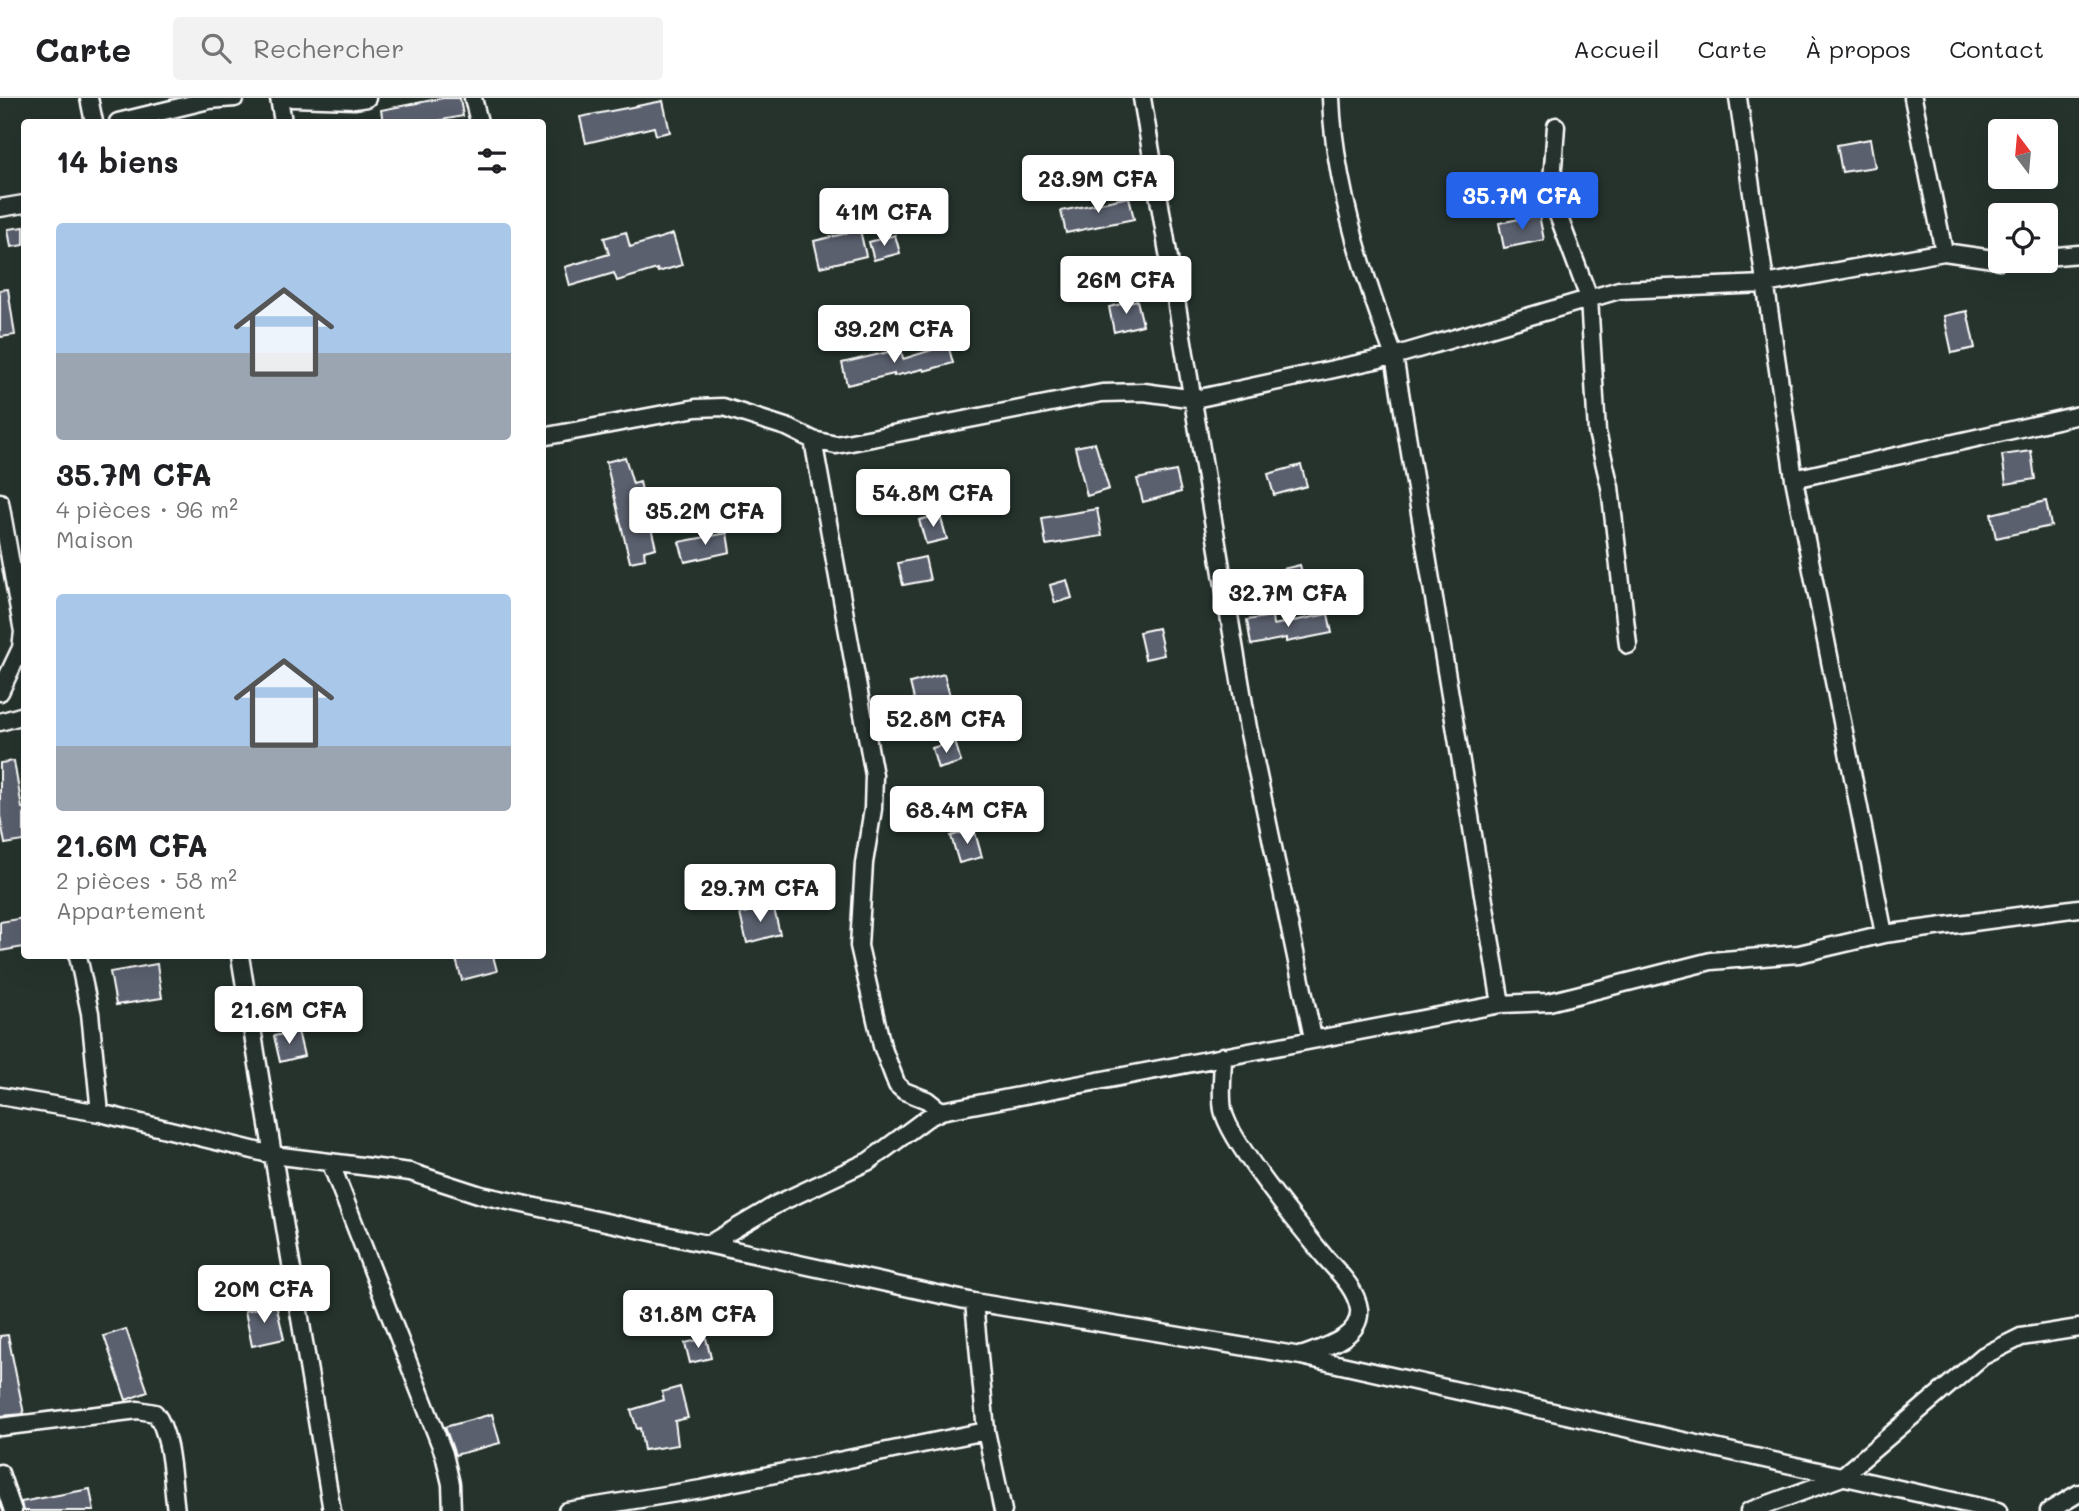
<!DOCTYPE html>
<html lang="fr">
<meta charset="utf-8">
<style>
:root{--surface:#fff;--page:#f2f2f2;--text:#202124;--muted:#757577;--line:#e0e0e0;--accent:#2563eb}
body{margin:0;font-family:Mali,sans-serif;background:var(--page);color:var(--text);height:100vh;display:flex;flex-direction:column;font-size:26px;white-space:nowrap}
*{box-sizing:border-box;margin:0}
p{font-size:23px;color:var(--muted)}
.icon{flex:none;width:38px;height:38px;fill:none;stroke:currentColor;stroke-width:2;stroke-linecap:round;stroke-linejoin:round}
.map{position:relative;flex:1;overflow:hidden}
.side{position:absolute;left:21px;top:21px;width:525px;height:840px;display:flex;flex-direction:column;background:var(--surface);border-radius:7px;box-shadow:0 7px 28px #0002}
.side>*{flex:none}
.needle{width:46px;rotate:344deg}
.tools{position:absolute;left:1988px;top:21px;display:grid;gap:14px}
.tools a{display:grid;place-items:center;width:70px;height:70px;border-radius:7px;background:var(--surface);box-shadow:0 7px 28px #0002;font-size:35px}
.price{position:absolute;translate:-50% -60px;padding:0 16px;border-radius:7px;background:#fff;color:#222;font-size:23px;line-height:46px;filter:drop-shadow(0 2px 4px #0008)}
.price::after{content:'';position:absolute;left:50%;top:42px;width:21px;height:16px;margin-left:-10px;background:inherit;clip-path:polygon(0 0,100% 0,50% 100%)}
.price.current{background:var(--accent);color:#fff}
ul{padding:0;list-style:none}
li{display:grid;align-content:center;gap:14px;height:371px;padding:0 35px}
li span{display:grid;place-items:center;height:217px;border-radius:7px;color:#555}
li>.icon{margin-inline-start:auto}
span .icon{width:126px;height:126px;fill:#fffc;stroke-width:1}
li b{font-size:30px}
h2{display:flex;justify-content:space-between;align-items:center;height:84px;padding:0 35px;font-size:30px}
header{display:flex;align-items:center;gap:42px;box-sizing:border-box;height:98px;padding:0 35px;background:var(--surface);border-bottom:2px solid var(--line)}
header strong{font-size:33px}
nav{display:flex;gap:38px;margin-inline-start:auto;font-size:24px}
.search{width:490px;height:63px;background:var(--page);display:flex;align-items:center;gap:18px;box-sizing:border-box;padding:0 24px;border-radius:7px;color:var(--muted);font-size:26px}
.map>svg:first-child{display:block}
</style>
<header>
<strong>Carte</strong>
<div class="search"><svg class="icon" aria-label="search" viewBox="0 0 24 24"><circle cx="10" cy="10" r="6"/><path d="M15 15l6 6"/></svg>Rechercher</div>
<nav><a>Accueil</a><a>Carte</a><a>À propos</a><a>Contact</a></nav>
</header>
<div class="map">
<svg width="2079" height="1413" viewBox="0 0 2079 1413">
<rect width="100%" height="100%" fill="#26332d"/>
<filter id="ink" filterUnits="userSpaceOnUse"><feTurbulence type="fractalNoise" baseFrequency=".0143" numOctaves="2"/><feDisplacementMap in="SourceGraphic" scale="14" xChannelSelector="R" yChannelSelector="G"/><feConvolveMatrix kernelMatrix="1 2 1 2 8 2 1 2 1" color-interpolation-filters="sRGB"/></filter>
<g filter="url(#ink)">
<path fill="#5a606e" stroke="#fff" stroke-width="2" d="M443,0h17l3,18 -31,6h-49l-2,-12z
M663,3l7,31 -14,3 -2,-8 -68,16 -6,-26z
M1870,41l5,28 -33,5 -5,-27z
M1129,99l5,22 -68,14 -5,-22z
M1539,117l5,25 -40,8 -5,-25z
M24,129v18l-13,2 -3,-18z
M860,132l6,26 -46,11 -6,-26z
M626,134l4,15 43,-13 9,31 -24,7 -1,-3 -40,12 -3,-8 -44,13 -5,-19 44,-13 -5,-16z
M895,137l5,18 -26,7 -5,-18z
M8,191l7,46 -15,2v-47z
M1137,202l6,25 -29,7 -5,-25z
M1967,213l8,37 -23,5 -8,-37z
M948,247l5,18 -29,8 -1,-2 -29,7v-2l-47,11 -5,-22 59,-14 2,10z
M1095,345l14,46 -22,7 -12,-49z
M2031,353l4,28 -29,5 -4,-29z
M625,359l8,27 7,-2 16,66 -12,3 1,8 -15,3 -24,-100z
M1301,367l6,21 -33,9 -6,-21z
M1176,373l5,21 -38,10 -6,-23z
M2046,403l5,25 -55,12 -5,-24z
M1097,411l5,27 -56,9 -4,-27z
M940,417l7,24 -21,5 -7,-24z
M727,435l3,19 -45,10 -6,-20z
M925,459l5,23 -27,5 -5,-22z
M1300,467l5,19 -39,9 -4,-19z
M1067,482l5,18 -17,5 -5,-18z
M1328,516l4,19 -46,9v-4l-35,7 -4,-25 25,-4 1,9z
M1158,530l6,27 -19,4 -6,-27z
M944,576l6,22 -6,1 2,7 -29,7 -7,-28z
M955,643l6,21 -23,7 -6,-21z
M14,663l8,47h2v33l-19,3 -5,-28v-53z
M974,731l8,28 -23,6 -8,-27z
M773,807l7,29 -33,9 -7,-29z
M24,820v29l-24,4v-29z
M455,858h38l4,15 -35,9z
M157,866l5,34 -46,7 -6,-33z
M298,933l6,25 -24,6 -6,-26z
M276,1206l8,35 -32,7 -7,-35z
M126,1231l22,63 -22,8 -22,-64z
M8,1237l16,79 -24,2v-80z
M706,1240l5,20 -21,5 -5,-20z
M680,1289l8,31 -13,3 3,24 -34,5 -4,-22 -3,1 -6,-19 33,-10 -2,-8z
M492,1316l8,29 -45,12 -10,-28z
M90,1391l4,22h-71l-2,-9z"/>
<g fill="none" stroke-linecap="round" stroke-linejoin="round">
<g stroke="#fff" stroke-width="21">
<path id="minor" d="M89,0l5,24
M279,0l4,24
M292,0l62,2 13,-2
M473,0l6,24
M1142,0l106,630 65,310
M1331,0c3,86 32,178 63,258l107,648
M1738,0l56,381 90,455
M1913,0l31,154
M118,24l91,-22 26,-2
M1556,28l-4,55 3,26 34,91 8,134 13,55 18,158
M0,110l24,-4
M2046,159l33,-3
M542,339l154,-29 27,-1 66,21 24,12 23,5 266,-52 42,-1 51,7 199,-43 225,-66 146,-6 179,-32 56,8
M813,342l61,335 -1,34 -9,54 -5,83 23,100 15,39 7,6 23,9 14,11
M1794,381l285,-64
M0,404l23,130 -2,16 -21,44
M0,624l24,-7
M78,858l12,57 10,100
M240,858l92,555
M1223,958c0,17 -3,37 0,54 6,31 78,118 101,146 13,15 32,32 35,53 3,29 -37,39 -58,47
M0,998l100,17 173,42 137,17 71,23 493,107 327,54 697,155
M331,1066l113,290 7,30 1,27
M709,1146l68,-40 92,-43 58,-43 14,-7 560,-107 48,-2 162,-41 88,-7 85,-20 195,-26
M974,1204l12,129 17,80
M0,1329l138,-17 17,3c17,21 17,71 21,98
M0,1375l13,38
M567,1413l134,-22 285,-58
M1749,1413l91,-33 143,-122 38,-19 58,-9
M2049,1413l30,-18"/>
</g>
<use href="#minor" stroke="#26332d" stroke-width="16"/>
</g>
</g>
</svg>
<div class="tools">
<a><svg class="needle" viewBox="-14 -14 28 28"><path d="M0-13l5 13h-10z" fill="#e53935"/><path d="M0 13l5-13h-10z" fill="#757577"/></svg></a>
<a><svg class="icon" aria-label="locate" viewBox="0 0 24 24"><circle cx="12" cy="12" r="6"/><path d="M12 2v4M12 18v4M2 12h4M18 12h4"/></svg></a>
</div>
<b class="price" style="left:1098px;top:117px">23.9M CFA</b>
<b class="price current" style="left:1522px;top:134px">35.7M CFA</b>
<b class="price" style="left:884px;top:150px">41M CFA</b>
<b class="price" style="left:1126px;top:218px">26M CFA</b>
<b class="price" style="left:894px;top:267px">39.2M CFA</b>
<b class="price" style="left:933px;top:431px">54.8M CFA</b>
<b class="price" style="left:705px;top:449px">35.2M CFA</b>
<b class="price" style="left:1288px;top:531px">32.7M CFA</b>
<b class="price" style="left:946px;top:657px">52.8M CFA</b>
<b class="price" style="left:967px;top:748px">68.4M CFA</b>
<b class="price" style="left:760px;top:826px">29.7M CFA</b>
<b class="price" style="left:289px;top:948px">21.6M CFA</b>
<b class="price" style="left:264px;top:1227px">20M CFA</b>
<b class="price" style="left:698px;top:1252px">31.8M CFA</b>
<section class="side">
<h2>14 biens<svg class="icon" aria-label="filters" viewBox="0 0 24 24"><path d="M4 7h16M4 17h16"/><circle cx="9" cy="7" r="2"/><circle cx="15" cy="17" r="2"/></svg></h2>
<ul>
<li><span style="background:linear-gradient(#a9c7e8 60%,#9aa5b1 0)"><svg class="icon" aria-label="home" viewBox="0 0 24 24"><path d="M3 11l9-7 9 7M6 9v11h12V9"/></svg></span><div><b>35.7M CFA</b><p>4 pièces · 96 m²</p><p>Maison</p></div></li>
<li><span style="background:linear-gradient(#a9c7e8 70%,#9aa5b1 0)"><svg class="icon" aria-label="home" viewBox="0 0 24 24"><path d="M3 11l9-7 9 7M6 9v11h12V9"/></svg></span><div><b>21.6M CFA</b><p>2 pièces · 58 m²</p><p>Appartement</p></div></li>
</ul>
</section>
</div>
